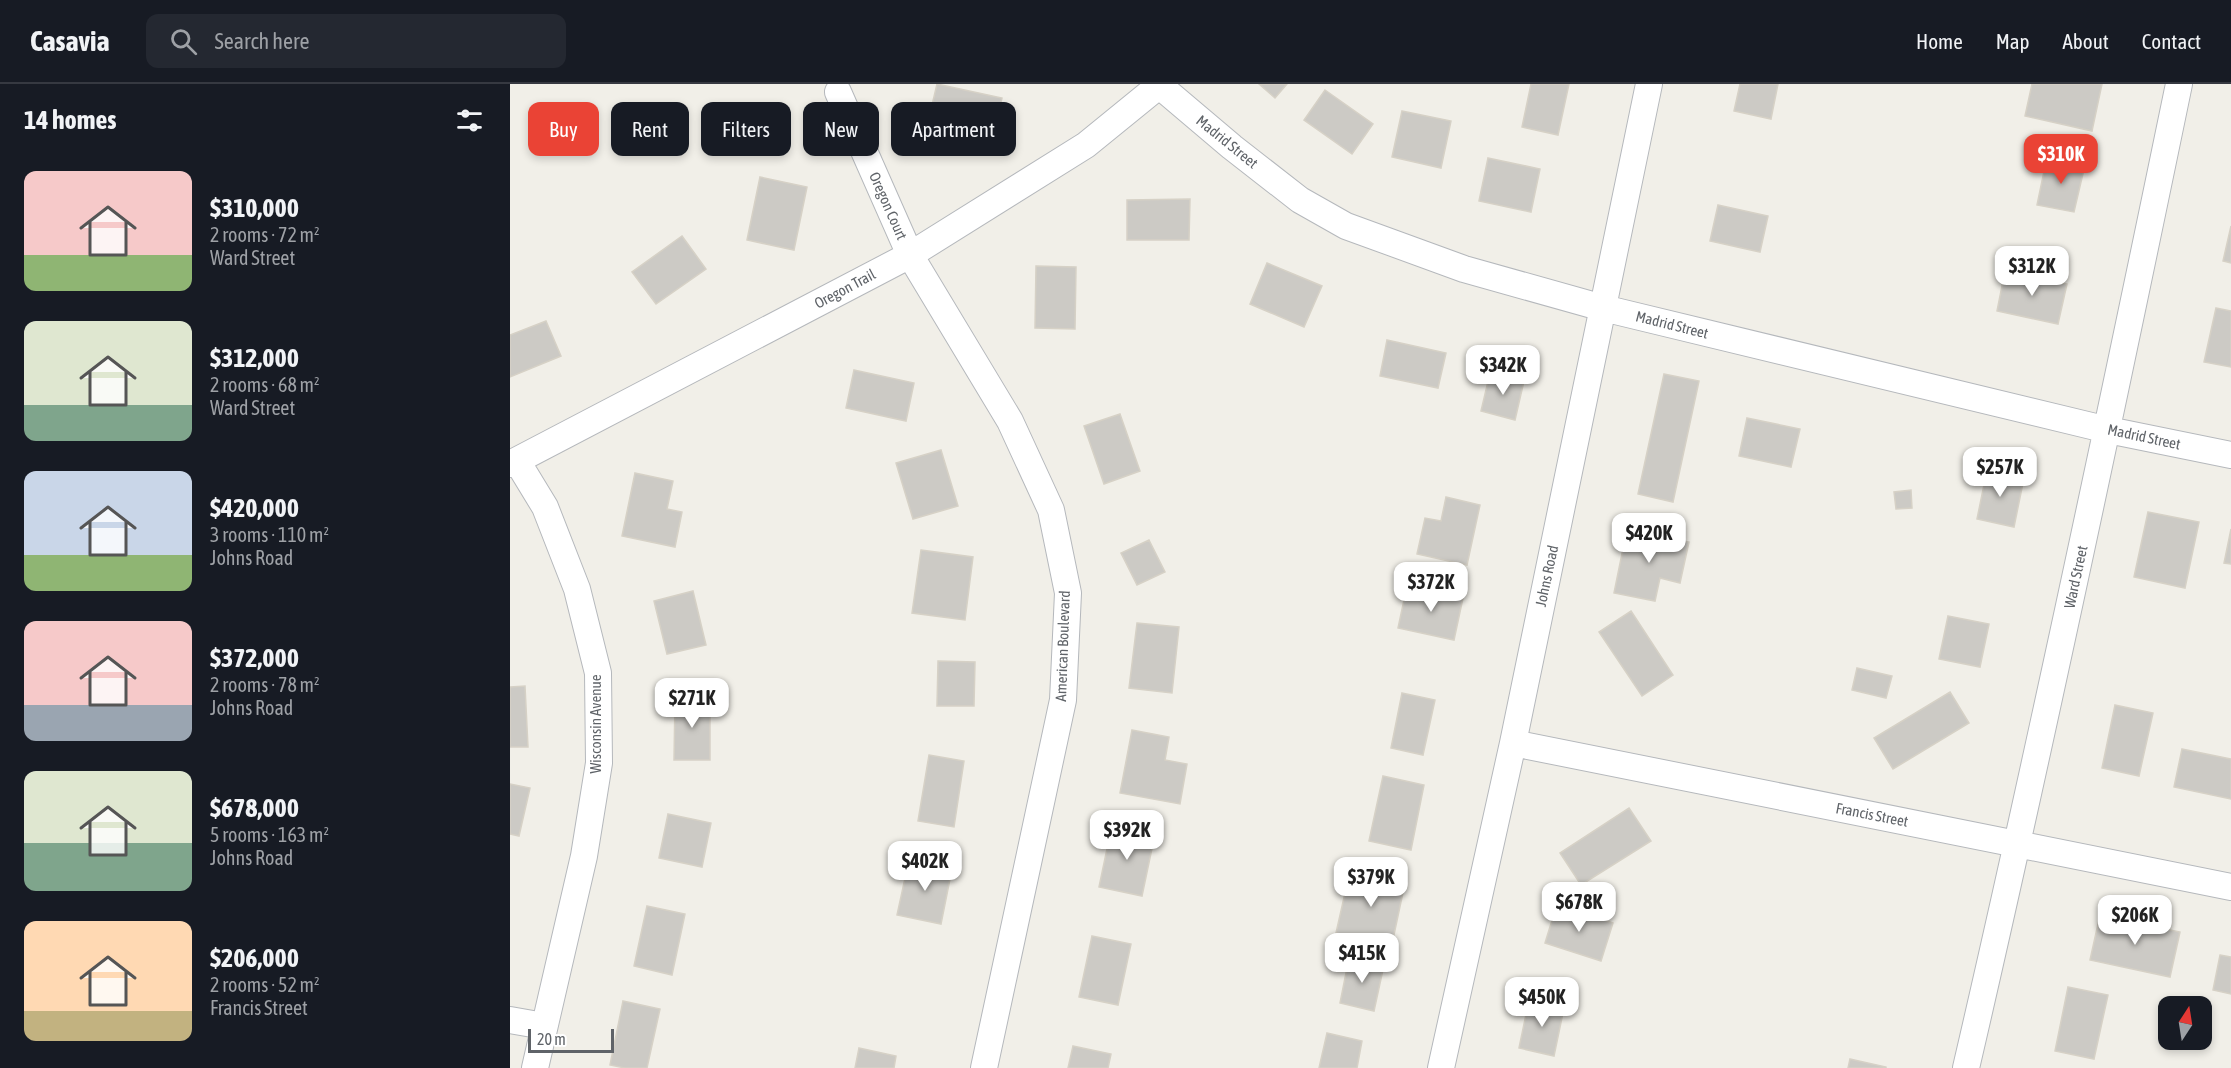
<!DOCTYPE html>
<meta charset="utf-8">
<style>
:root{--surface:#171b24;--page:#242831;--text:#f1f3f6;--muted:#9ea1a6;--line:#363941;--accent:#ea4335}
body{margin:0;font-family:"Asap Condensed",sans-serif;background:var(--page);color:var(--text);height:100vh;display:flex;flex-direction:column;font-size:22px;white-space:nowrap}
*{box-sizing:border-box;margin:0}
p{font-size:20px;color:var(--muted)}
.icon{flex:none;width:33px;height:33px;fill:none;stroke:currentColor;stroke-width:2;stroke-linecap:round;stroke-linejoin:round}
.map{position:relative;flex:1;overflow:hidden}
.details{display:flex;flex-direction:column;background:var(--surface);width:510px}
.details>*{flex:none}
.banner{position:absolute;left:18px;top:18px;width:570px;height:54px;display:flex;gap:12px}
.needle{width:39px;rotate:12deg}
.tools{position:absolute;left:1648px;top:912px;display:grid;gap:12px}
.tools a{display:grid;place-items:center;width:54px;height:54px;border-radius:12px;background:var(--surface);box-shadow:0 3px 9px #0003;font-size:30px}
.scale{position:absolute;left:18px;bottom:15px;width:86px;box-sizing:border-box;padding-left:6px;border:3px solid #5f6368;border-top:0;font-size:16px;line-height:21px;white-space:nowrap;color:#5f6368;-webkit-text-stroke:4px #fff;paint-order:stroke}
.price{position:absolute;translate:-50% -51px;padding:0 14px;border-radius:12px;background:#fff;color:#222;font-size:20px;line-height:39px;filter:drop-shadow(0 2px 3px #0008)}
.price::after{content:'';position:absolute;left:50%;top:36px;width:18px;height:14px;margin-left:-9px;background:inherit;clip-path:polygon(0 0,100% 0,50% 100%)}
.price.active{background:var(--accent);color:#fff}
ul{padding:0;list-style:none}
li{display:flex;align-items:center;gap:18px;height:150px;padding:0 24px}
li span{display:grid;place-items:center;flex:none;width:168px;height:120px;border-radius:12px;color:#555}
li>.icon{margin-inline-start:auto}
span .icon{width:72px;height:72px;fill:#fffc;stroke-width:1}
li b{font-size:26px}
h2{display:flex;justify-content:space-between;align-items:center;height:72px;padding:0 24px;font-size:26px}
.pill{padding:0 21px;border-radius:12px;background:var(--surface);box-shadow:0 3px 9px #0003;font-size:21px;line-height:54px}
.pill.active{background:var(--accent);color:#fff}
header{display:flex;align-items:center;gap:36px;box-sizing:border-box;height:84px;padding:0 30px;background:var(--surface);border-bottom:2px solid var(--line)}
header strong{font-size:28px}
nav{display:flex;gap:33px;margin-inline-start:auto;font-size:21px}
.search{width:420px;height:54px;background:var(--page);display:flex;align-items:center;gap:15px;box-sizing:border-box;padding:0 21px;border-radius:12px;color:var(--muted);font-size:22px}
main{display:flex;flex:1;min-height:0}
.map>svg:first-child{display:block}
</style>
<header>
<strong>Casavia</strong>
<div class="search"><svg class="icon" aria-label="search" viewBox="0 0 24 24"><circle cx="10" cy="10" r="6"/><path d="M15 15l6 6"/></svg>Search here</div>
<nav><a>Home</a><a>Map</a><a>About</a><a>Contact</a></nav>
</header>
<main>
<section class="details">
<h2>14 homes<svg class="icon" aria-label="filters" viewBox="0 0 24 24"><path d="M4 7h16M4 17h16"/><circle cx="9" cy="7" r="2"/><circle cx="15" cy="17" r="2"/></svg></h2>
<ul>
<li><span style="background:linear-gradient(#f6c9c9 70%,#8fb573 0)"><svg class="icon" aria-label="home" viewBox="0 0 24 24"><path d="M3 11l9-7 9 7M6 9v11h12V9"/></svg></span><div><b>$310,000</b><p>2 rooms · 72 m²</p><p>Ward Street</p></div></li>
<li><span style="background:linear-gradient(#dfe7d0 70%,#7fa58c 0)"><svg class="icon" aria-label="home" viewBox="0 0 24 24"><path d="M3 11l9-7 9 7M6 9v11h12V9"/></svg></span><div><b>$312,000</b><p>2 rooms · 68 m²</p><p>Ward Street</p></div></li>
<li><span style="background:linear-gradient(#c9d6e8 70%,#8fb573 0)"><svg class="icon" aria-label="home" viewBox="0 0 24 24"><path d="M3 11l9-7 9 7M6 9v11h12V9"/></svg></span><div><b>$420,000</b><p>3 rooms · 110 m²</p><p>Johns Road</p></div></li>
<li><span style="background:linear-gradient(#f6c9c9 70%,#9aa5b1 0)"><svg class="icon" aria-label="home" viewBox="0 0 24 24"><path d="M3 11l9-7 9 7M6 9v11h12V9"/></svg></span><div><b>$372,000</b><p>2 rooms · 78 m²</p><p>Johns Road</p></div></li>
<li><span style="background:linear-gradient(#dfe7d0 60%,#7fa58c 0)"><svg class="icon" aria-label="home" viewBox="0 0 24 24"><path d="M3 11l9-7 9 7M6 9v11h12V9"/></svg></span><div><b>$678,000</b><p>5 rooms · 163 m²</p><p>Johns Road</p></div></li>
<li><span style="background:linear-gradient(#ffd9b3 75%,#c2b280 0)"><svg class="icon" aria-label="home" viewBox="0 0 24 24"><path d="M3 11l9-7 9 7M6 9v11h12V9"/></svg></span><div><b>$206,000</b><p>2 rooms · 52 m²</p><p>Francis Street</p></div></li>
</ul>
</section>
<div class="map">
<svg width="1721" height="984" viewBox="0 0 1721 984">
<rect width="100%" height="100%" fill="#f1efe8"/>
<path fill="#cccac5" stroke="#d6d1c6" stroke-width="1.5" d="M427,0l65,14 -10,39 -64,-15z
M749,0h28l-12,14z
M1021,0h38l-11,51 -36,-8z
M1230,0h38l-7,35 -37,-8z
M1522,0h70l-10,47 -67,-15z
M815,6l48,34 -21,30 -48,-34z
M892,27l49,10 -10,47 -49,-11z
M1537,73l38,8 -11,47 -37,-7z
M978,74l52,11 -9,43 -52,-11z
M250,93l47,10 -13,63 -47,-10z
M680,115l-1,41h-62v-40z
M1208,121l50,11 -8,36 -50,-11z
M1721,142v37l-8,-2z
M172,152l24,33 -50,35 -24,-32z
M757,179l55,23 -18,41 -54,-23z
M526,182l40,1 -1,62 -40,-1z
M1495,187l62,13 -9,40 -61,-13z
M1706,224l15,3v56l-27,-5z
M36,237l15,35 -51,21v-42z
M877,256l59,13 -8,35 -58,-12z
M344,286l60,13 -8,38 -60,-13z
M980,289l34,8 -9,39 -34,-9z
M1154,290l35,7 -26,121 -35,-8z
M610,330l20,57 -36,13 -20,-58z
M1237,334l53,11 -9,38 -52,-11z
M431,366l17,56 -45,13 -17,-56z
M1477,386l37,8 -10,49 -37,-8z
M125,389l38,8 -6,28 15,3 -7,35 -53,-11z
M1401,406l1,18 -16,1 -2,-17z
M936,413l34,8 -13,60 -50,-11 8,-36 16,3z
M1638,428l51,10 -14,66 -51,-11z
M1117,445l62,13 -9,41 -20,-5 -5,23 -41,-8z
M1721,445v35l-7,-1z
M639,456l16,32 -28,13 -16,-32z
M411,466l52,7 -8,63 -53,-7z
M897,502l56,12 -9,42 -56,-12z
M183,507l13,54 -39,9 -13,-53z
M1121,527l42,64 -31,21 -43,-64z
M1438,532l41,8 -9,43 -41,-8z
M627,539l42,4 -7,66 -43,-5z
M428,577l37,1 -1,44h-37z
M1347,584l35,8 -6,22 -34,-8z
M15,602l3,61h-18v-60z
M1440,608l19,31 -76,46 -19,-31z
M892,609l33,7 -12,55 -32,-7z
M165,614h35v62h-36z
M1605,621l38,8 -14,63 -37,-8z
M622,646l37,7 -4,23 22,4 -7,40 -60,-11z
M1672,665l49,10v40l-57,-12z
M419,671l35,6 -10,66 -36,-6z
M873,692l41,9 -13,65 -42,-9z
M0,700l20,4 -11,48 -9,-2z
M1119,724l22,33 -70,44 -21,-32z
M158,730l43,9 -9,44 -43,-9z
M602,741l43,9 -13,62 -43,-9z
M399,776l43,9 -11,55 -44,-9z
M840,787l55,12 -13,61 -56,-11z
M1047,820l56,19 -12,38 -56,-18z
M137,822l38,8 -13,61 -38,-9z
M1590,831l80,17 -10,45 -80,-17z
M582,852l39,8 -13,61 -39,-8z
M1710,871l11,2v37l-18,-4z
M839,874l35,7 -10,46 -34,-8z
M1558,903l40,8 -14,64 -39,-8z
M1019,916l35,8 -10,48 -35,-8z
M113,917l37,8 -13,59h-22l-15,-3z
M817,949l35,8 -5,27h-38z
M563,962l38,8 -3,14h-40z
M349,964l37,8 -2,12h-39z
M1340,975l36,8v1h-38z"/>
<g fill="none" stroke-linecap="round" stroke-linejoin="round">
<g stroke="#b5b8bc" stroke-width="28">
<path id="street" d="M650,2l72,61 68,53 46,26 118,43 139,39 505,122 123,25
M328,8l72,163 100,166 41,89 17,83 -5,107 -79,368
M7,377l28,46 32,82 21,84 1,90 -15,93 -49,212
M0,380l400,-209 176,-110 75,-61
M1003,659l718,144
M0,936l34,6
M931,984l72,-325 136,-659
M1456,984c76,-327 145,-655 213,-984"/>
</g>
<use href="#street" stroke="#fff" stroke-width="26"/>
</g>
<g text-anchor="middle" stroke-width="4.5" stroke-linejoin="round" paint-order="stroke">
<g font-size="15" fill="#5f6368" stroke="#fff">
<text transform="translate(717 58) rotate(39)" y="5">Madrid Street</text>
<text transform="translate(378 122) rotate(66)" y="5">Oregon Court</text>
<text transform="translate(335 205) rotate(-28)" y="5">Oregon Trail</text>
<text transform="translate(1162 241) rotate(14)" y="5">Madrid Street</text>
<text transform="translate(1634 353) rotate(12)" y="5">Madrid Street</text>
<text transform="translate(1037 492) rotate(-78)" y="5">Johns Road</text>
<text transform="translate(1566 493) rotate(-78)" y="5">Ward Street</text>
<text transform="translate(553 562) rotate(-88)" y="5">American Boulevard</text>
<text transform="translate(86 640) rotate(-90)" y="5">Wisconsin Avenue</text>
<text transform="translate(1362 731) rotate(11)" y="5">Francis Street</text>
</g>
</g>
</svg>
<div class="tools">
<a><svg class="needle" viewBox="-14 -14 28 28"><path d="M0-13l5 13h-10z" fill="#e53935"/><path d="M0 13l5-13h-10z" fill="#9ea1a6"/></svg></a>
</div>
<div class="scale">20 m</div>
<b class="price active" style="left:1551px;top:101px">$310K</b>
<b class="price" style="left:1522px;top:213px">$312K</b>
<b class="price" style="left:993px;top:312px">$342K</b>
<b class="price" style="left:1490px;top:414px">$257K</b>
<b class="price" style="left:1139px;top:480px">$420K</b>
<b class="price" style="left:921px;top:529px">$372K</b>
<b class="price" style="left:182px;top:645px">$271K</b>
<b class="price" style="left:617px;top:777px">$392K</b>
<b class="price" style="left:415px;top:808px">$402K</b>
<b class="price" style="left:861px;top:824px">$379K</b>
<b class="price" style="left:1069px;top:849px">$678K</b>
<b class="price" style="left:1625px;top:862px">$206K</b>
<b class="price" style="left:852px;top:900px">$415K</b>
<b class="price" style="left:1032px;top:944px">$450K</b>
<div class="banner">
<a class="pill active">Buy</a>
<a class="pill">Rent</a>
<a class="pill">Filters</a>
<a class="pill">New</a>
<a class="pill">Apartment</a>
</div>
</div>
</main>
